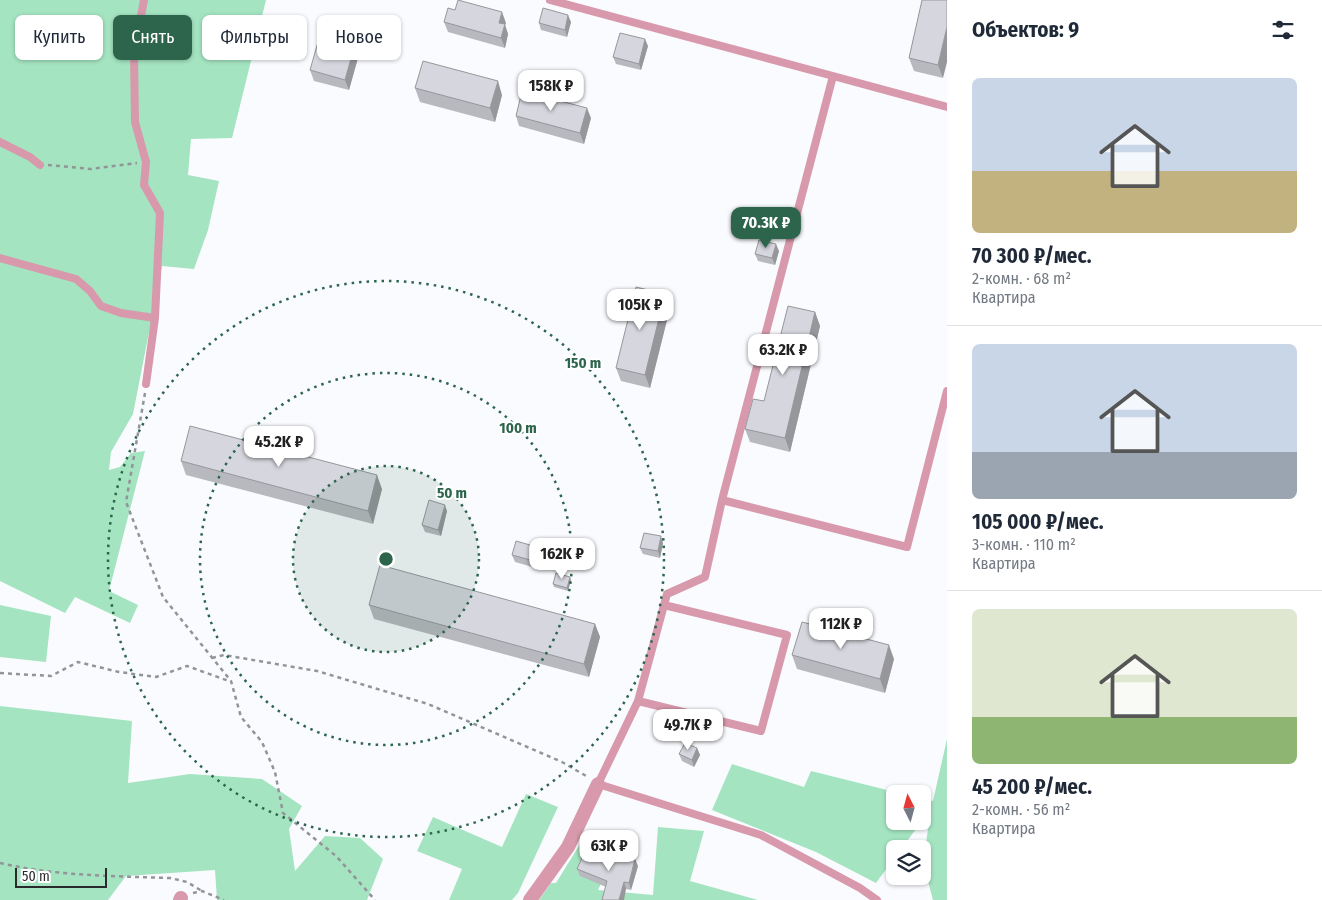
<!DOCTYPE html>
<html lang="ru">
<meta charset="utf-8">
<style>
:root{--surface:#fff;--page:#f2f2f3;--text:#1f2937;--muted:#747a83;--line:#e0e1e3;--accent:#2d654c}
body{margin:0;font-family:"Fira Sans Condensed",sans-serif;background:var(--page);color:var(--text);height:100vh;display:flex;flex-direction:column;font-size:19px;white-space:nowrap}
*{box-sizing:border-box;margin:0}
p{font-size:16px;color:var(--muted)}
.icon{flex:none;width:28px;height:28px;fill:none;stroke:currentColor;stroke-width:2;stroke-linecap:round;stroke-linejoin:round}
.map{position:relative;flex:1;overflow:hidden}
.drawer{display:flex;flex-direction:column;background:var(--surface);width:375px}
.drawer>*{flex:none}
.banner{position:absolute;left:15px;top:15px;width:475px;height:45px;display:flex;gap:10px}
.needle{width:32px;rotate:354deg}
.tools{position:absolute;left:886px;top:785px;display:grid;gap:10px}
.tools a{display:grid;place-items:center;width:45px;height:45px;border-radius:8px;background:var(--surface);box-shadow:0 1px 4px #0004;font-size:25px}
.scale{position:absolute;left:15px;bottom:12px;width:92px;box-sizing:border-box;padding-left:5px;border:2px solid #2a2a2d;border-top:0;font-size:14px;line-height:18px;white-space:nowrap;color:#2a2a2d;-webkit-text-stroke:4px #fff;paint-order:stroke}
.price{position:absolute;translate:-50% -42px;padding:0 11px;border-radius:10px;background:#fff;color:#222;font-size:16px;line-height:32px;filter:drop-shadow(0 1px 2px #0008)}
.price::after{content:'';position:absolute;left:50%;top:30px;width:15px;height:11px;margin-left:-8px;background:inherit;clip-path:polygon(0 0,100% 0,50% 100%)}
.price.on{background:var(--accent);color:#fff}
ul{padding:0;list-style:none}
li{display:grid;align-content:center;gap:10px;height:265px;padding:0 25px}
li+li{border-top:1px solid var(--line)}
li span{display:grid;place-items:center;height:155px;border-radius:8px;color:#555}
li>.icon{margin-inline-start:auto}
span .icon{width:90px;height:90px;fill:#fffc;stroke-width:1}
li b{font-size:21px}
h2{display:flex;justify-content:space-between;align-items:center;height:60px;padding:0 25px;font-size:21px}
.tag{padding:0 18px;border-radius:8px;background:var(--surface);box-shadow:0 1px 4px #0004;font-size:18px;line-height:45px}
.tag.on{background:var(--accent);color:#fff}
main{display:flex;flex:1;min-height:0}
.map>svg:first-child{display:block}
</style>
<main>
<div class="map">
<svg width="947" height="900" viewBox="0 0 947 900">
<rect width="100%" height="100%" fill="#fafbfe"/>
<path fill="#a4e4c1" d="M0,0h266l-34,138 -41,1 -3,36 31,6 -11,49 -14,39 -32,-3 -29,148 -22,38 -2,18 11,-3 11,-14 14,-2 -36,140 29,14 -8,18 -55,-26 -10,16 -65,-32z
M0,605l51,11 -5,46 -46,-5z
M0,706l132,15 -4,62 62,-9 72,5 40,27 -13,23 6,42 30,-35 35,2 23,21 -16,41h-150l-2,-30 -89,6 -18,24h-108z
M947,739v161h-14l-10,-37 8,-54 -8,11v-21l10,2z
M732,764l72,23 7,-16 92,23h-8v27h27l-21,28h-6v8l-19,26 -60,-31 -104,-42z
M526,794l32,13 -40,86 -6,7h-63l13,-31 -45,-18 16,-34 69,30z
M658,827l46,4 -14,50 68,19h-219l12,-17h5l29,-47 34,5 1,3 -22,46 55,5z"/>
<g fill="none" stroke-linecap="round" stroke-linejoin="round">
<path stroke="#939497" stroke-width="2.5" stroke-dasharray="4 4" stroke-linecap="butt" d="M48,165l43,4 46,-6
M145,393l-19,109 37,95 68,84 10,36 21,25 13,30 8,41 53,43 39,44
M212,658l12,-3 93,16 111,33 134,58 26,15
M0,673l51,3 27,-14 41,10 37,5 31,-11 42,15
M0,863c56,13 112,13 170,15l17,4 15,9
M193,893l9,-2 22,9"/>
<path stroke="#d799ab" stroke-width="8" d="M144,0l-10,54 1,68 11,40 -2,23 16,28 -5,105 -9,66
M550,0l283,76 -111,424 -17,77 -38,17 -29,107 -40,83 163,51 99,53 17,12
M833,76l114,31
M0,142l30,15 10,8
M0,258l76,21 14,12 11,15 20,7 34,5
M722,500l185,47 40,-156
M638,701l123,30 26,-96 -123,-30"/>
<path stroke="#d799ab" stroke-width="14" d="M180,900l1,-2
M530,900l38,-53 30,-63"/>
</g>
<path fill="#b8b9bf" d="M922,0l21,78 -29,-7 -5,-13z
M444,22l62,1 -1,2 3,9 -3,14 -57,-16z
M571,22l-4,15 -26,-7 -2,-7z
M357,37l4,10 -12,43 -35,-9 -4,-11z
M648,46l-7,24 -25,-6 -3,-7z
M415,88l87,7 -7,27 -75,-20z
M516,116l75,2 -7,26 -65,-18z
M779,251l-4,14 -17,-4 -3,-7z
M670,308l-20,80 -29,-7 -5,-13z
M815,312l5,14 -30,126 -40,-10 -5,-13 19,-28z
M181,461l201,28 -9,35 -187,-49z
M447,511l-6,25 -16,-4 -3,-7z
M663,543l-3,15 -17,-4 -3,-6z
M537,547l3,7 -4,14 -21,-6 -3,-7z
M571,580l-3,11 -14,-4 -1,-3z
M369,605l226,19 5,13 -11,40 -215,-58z
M792,655l102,4 -9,34 -88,-24z
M697,748l3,7 -6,12 -12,-6 -3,-7z
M610,859l28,7 -7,24 -5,-1 -20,-2 -26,-11 -3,-7z"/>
<path fill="#96969b" d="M502,12l4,11 -1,2 3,9 -3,14 -4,-10 -2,-15z
M568,15l3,7 -4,15 -2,-7z
M947,27v35l-4,16 -5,-13z
M357,37l4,10 -12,43 -4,-10z
M645,39l3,7 -7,24 -2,-6z
M498,81l4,14 -7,27 -5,-14z
M587,108l4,10 -7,26 -4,-11z
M776,244l3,7 -4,14 -3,-7z
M665,294l5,14 -20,80 -5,-13z
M815,312l5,14 -30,126 -5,-14z
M377,475l5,14 -9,35 -5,-13z
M445,505l2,6 -6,25 -3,-6z
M661,536l2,7 -3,15 -2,-7z
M537,547l3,7 -4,14 -2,-7z
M570,577l1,3 -3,11 -1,-3z
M595,624l5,13 -11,40 -5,-13z
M889,645l5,14 -9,34 -5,-14z
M697,748l3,7 -6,12 -2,-7z
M635,859l3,7 -7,24 -2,-7z
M624,882l2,7 -2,11h-5z"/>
<path fill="#d6d7de" stroke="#96969b" d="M458,0l44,12 -3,11 6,1 -4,14 -57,-16 4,-14 7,2z
M922,0h25v27l-9,38 -29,-7z
M543,8l25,7 -3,15 -26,-7z
M322,28l35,9 -12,43 -35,-10z
M620,33l25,6 -6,25 -26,-7z
M423,61l75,20 -8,27 -75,-20z
M522,91l65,17 -7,25 -64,-17z
M759,240l17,4 -4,14 -17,-4z
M636,287l29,7 -20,81 -29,-7z
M788,306l27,6 -30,126 -40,-9 8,-30 11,2z
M190,426l187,49 -9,36 -187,-50z
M429,500l16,5 -7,25 -16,-5z
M644,533l17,3 -3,15 -18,-3z
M516,541l21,6 -3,14 -22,-6z
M380,565l215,59 -11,40 -215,-59z
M556,573l14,4 -3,11 -14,-4z
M802,622l87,23 -9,34 -88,-24z
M685,743l12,5 -5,12 -13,-6z
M586,849l24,10 2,-6 23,6 -6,24 -5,-1 -5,18h-17l5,-19 -30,-12z"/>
<circle cx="386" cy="559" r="93" fill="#2d654c" fill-opacity=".12"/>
<g fill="none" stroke="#2d654c" stroke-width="2.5" stroke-dasharray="2.5 5">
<circle cx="386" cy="559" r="93"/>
<circle cx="386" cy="559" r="186"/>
<circle cx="386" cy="559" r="278"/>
</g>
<circle cx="386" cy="559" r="8" fill="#2d654c" stroke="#fff" stroke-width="2.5"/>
<g font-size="15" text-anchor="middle" font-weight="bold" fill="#2d654c" stroke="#fff" stroke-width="4" stroke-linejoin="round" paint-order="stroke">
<text x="583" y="368">150 m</text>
<text x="518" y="433">100 m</text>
<text x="452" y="498">50 m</text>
</g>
</svg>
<div class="tools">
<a><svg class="needle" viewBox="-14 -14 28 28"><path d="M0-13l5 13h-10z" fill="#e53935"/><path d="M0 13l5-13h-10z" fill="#747a83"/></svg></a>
<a><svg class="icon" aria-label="layers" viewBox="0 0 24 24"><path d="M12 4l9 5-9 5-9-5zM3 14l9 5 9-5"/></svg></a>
</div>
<div class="scale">50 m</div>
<b class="price" style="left:551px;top:112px">158K ₽</b>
<b class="price on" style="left:766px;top:249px">70.3K ₽</b>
<b class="price" style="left:640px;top:331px">105K ₽</b>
<b class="price" style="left:783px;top:376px">63.2K ₽</b>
<b class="price" style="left:279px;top:468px">45.2K ₽</b>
<b class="price" style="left:562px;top:580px">162K ₽</b>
<b class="price" style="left:841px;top:650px">112K ₽</b>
<b class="price" style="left:688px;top:751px">49.7K ₽</b>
<b class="price" style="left:609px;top:872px">63K ₽</b>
<div class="banner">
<a class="tag">Купить</a>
<a class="tag on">Снять</a>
<a class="tag">Фильтры</a>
<a class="tag">Новое</a>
</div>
</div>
<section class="drawer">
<h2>Объектов: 9<svg class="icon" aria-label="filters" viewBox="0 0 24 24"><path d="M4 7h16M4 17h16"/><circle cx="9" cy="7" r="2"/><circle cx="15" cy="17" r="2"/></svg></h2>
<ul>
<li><span style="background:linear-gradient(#c9d6e8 60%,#c2b280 0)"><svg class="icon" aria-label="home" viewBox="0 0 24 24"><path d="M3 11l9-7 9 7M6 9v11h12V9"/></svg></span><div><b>70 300 ₽/мес.</b><p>2-комн. · 68 m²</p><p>Квартира</p></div></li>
<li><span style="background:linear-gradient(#c9d6e8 70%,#9aa5b1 0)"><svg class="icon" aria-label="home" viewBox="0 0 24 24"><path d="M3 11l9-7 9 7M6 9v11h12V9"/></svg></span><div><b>105 000 ₽/мес.</b><p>3-комн. · 110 m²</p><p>Квартира</p></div></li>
<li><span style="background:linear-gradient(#dfe7d0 70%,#8fb573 0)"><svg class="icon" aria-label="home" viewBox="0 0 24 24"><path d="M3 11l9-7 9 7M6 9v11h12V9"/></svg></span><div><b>45 200 ₽/мес.</b><p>2-комн. · 56 m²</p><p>Квартира</p></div></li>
</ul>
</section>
</main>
